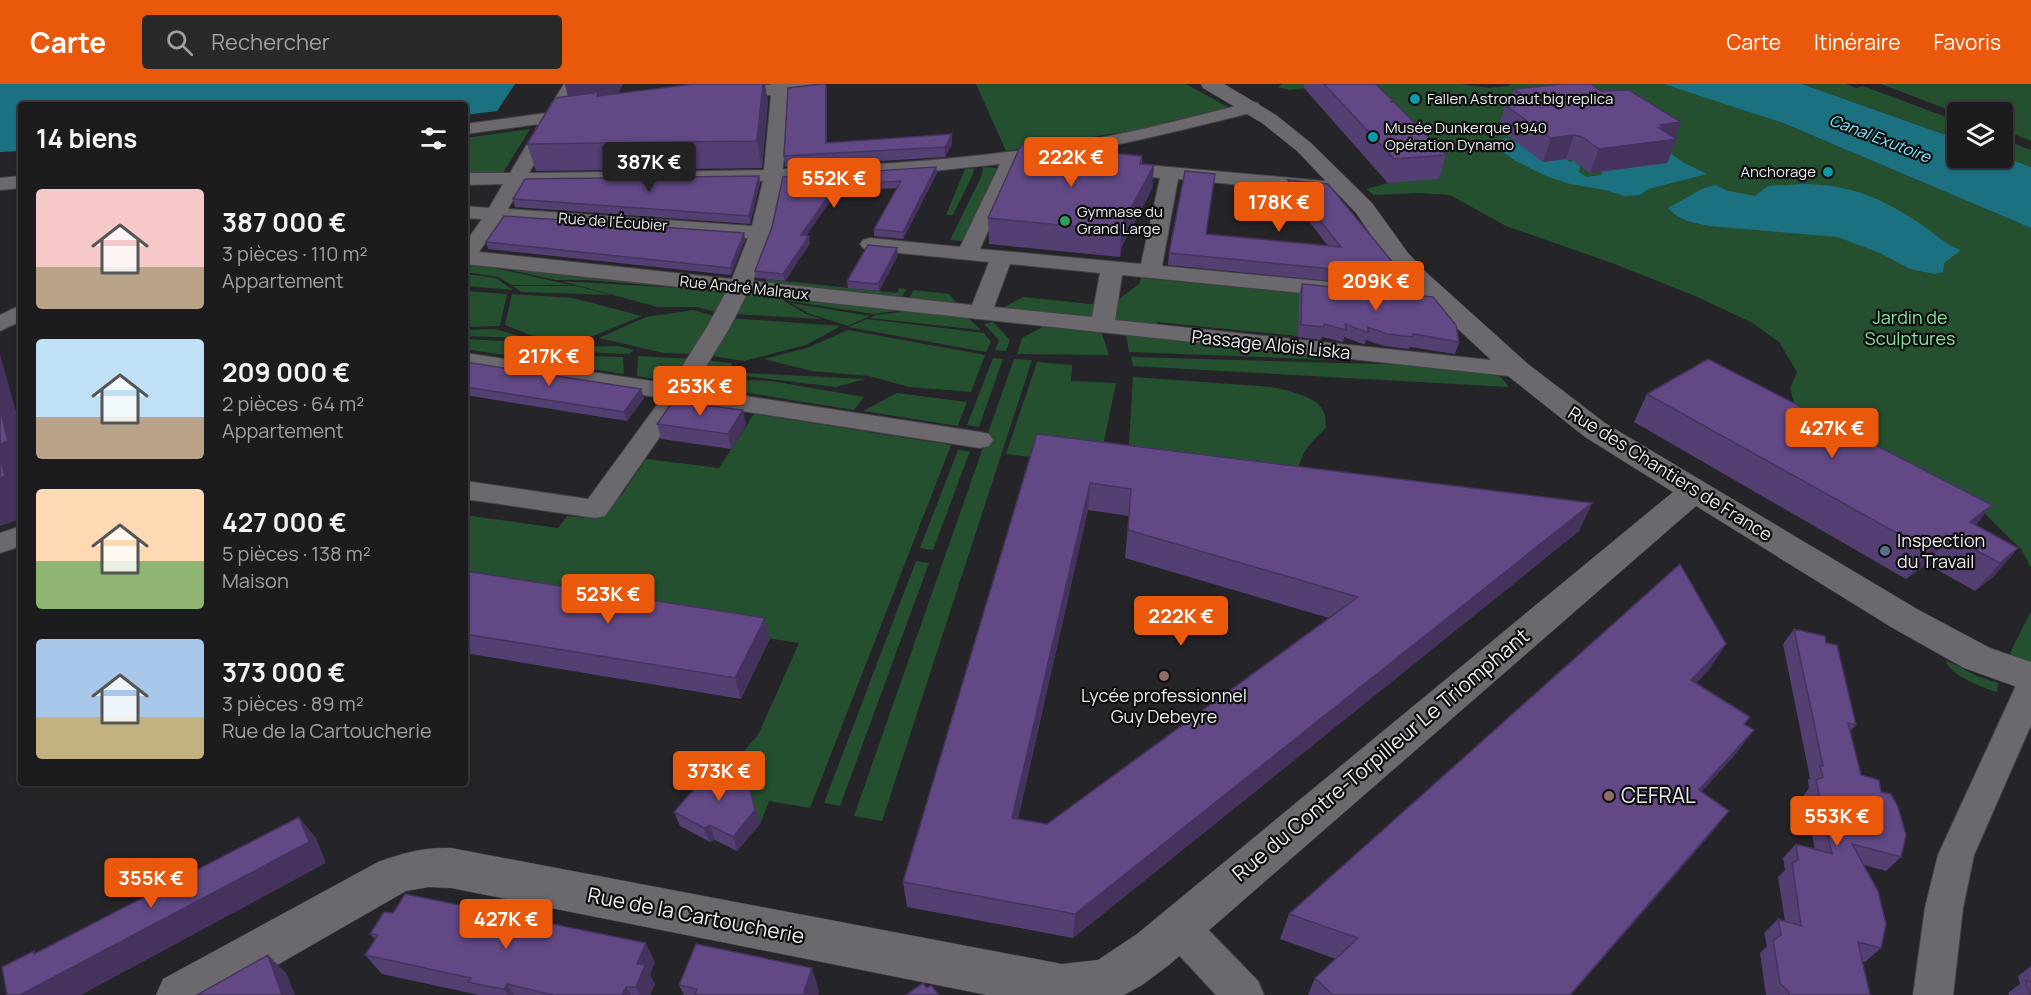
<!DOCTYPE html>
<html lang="fr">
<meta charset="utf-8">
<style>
:root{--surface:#1c1b1e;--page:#29282b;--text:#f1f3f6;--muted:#a0a1a4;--line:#3a393c;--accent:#ea580c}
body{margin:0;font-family:Manrope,sans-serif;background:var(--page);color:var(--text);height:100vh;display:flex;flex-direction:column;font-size:22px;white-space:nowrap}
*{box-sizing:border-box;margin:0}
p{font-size:20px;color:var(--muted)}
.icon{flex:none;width:33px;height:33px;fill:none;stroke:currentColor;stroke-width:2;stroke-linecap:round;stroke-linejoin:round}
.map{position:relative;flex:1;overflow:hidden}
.drawer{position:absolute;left:18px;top:18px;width:450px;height:684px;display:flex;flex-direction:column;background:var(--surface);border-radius:6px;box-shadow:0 2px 4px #0004,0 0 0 2px var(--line)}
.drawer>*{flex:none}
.tools{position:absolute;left:1947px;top:18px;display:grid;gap:12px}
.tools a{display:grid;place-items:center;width:66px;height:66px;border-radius:6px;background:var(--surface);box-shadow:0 2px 4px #0004,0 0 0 2px var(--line);font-size:30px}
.price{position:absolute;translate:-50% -51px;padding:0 14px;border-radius:6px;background:var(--accent);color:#fff;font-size:20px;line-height:39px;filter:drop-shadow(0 2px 3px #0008)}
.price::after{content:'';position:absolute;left:50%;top:36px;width:18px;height:14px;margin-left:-9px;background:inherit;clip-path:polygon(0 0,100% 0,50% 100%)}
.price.active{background:#222;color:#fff}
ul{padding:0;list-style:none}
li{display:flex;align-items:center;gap:18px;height:150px;padding:0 18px}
li span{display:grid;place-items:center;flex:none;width:168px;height:120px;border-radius:6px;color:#555}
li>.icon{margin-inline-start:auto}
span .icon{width:72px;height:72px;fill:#fffc;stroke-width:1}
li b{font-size:26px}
h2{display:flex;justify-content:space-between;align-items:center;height:72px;padding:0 18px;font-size:26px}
header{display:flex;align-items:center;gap:36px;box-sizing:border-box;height:84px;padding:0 30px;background:var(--accent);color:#fff}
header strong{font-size:28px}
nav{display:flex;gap:33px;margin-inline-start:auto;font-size:21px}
.search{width:420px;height:54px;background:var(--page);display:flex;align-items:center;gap:15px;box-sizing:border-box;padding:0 21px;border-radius:6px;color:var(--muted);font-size:22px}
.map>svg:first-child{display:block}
</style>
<header>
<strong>Carte</strong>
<div class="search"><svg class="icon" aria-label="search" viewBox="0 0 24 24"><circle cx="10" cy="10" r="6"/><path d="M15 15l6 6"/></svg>Rechercher</div>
<nav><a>Carte</a><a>Itinéraire</a><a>Favoris</a></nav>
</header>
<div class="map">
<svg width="2031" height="911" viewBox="0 0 2031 911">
<rect width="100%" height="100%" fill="#252428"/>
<path fill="#245030" d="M976,0h210l42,23 -93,23 -129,21z
M1282,0h178l30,4 18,-2 3,-2h153l18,4 101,35 248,105v340l-9,-18 -44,-43 -181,-94 -7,-25 7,-16 -18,-30 -28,-20 -56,-26 -83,-33 -106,-37 -56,-31 -31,-2 -45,2 -8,-6 22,-6 -74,-84 -6,-11 -19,2 -11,-3z
M1802,0h44l10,4 7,-2 94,35v18z
M1881,0h150v57l-28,-11 -1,-18 -45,1z
M530,45l-27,44 -38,1v-36z
M2002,55l29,11v17l-28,-11z
M983,83l14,1 -34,73 -13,-1 32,-65z
M974,84l-1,6 -20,41h-7l19,-46z
M467,178l5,1 99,22h-59l-14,-8 -33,-5z
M483,180l229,26v1l19,1 -12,21 -22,-6h-39l-97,-26 136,8 -110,-9h-31z
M465,190l31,4 17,12 -48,-4z
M1141,194l159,15 -2,43 -141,-14 -1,8 -49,-8 3,-16 29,-22z
M765,195l132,14 2,-5 7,1 -6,13 -129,-14z
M513,202h64l34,9 -90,-3z
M913,206l36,4 11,13 -52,-5z
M465,207l42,3 -7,32 -35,1z
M743,209l33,3 30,18 16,5 -91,-5z
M512,210l61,4 69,18 -49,20h-60l-28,-11z
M782,213l121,13 -29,4 -85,-13z
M1023,213l77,8 -4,18 -99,-12z
M791,219l79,13 -22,10 -40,-13z
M694,226l23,7 -23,37 -30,-1 -65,-15 47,-21z
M909,227l58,6 14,13 -111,-12 6,-3z
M729,234l112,8 -35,19 -62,16 -37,-6z
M867,235l117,14 7,9 -5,10 -138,-25z
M993,238l17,18 -4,11 -11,-1 4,-10 -15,-16z
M1046,241l55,6 8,24 -92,-1 5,-16z
M495,245l31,9 -61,-2v-6z
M848,246l137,25 -14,37 -62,-5 -40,-11 -57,-5 -48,-12 43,-11z
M1126,251l214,23 -4,2 -207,-8z
M465,255l76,4 41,13 41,1 1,17 -159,-25z
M618,262l16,4 -5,4 -45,-2 -11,-5z
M638,272l54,3 -16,23 -39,-6z
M1131,273l281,8 88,11 9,11 -376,-21z
M993,274l10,1 -24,68 -12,-2z
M1014,275l18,1 -150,461 -28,-5z
M704,276l27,3 4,14 -8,13 -39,-6z
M1037,278l35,3 -1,16 45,2 -17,82 -93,-11z
M745,289l120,6 -29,8 -90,-11z
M1133,293l139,10c15,4 47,9 52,26 2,4 1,10 2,15 -15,14 -28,27 -28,48l-170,-17z
M745,296l26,1 93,16 -10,13 -112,-18z
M897,309l70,9 -9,24 -95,-15z
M754,330l197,31 -141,363 -41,-7 -9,23 -8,-28 -32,-17 38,-44 41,-92 -334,-53v-75l93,13 9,-12 29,3 16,-23h9l25,-37 73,9z
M958,366l12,1 -37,99 -13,-2z
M916,477l13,2 -89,243 -16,-3z
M2031,527v56h-6l-15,-14z
M1948,577l29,15 21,7 -1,9c-16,-5 -42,-15 -51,-29z"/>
<path fill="#1c7180" d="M0,0h515l-18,27 -32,4v-10h-444v46l-21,1z
M1664,0h138l155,55 1,19 45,-2 28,11v61l-248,-105z
M1506,54l8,2 23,-2 33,24 4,-1 6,5 -1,6 7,5 15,-2 1,-4 60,-24 22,16 23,11 -59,15 -8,6 -16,1 -19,-6 -35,-6 -24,-8 -30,-15 -21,-14 -1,-5z
M1804,100c48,1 78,14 118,41 14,9 23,20 39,25l-17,13 -1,9 -8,2 -25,-5 -30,-16 -42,-16 -129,-11c-15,-3 -31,-6 -41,-18l36,-20 11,-3 13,6 27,5 13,-10z"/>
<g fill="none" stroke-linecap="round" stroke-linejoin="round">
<g stroke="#434246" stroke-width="2">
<path id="street" d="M564,0h16l-15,27 20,-1 3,4 -3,4 -27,4 -29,51 78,-1 7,2 2,4 -2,4 -7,2h-85l-14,25 244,17 11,-45 -110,3 -7,-2 -2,-4 2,-4 7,-2 111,-2 7,-75 -9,1 -8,-5 2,-4 16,-3h49l-2,3 -31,5 -5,77c101,-4 201,-11 300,-28 57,-10 113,-25 169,-39l6,1 2,4 -2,4c-79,20 -158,40 -239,50l-39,88 161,15 19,-86 -53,-6 -2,-4 2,-4 7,-2 211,19 7,2 3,4 -3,4 -7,2 -147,-14 -16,87 179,17 8,2 3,5 -3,5 -8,2 -219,-22 -7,45 403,43 8,2 4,5 -4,5 -8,2 -771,-83 -17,33 -37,61 287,44 9,2 4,6 -4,6 -9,2 -296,-46 -79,114 -10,2 -130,-19v-18l123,18 74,-101 -197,-31v-14l206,31 36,-57 19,-35 -261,-28v-21l17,-24 -17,-1v-12l24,2 14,-24 -38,1v-12h45l29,-49 -74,10v-10l81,-11zM1000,80l-40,83 -90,-9 -7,2 -3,4 3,4 7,2 119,12 -17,43 -219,-24 18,-48 11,-52 141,-9zM501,136l247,18 -16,41 -253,-27zM1010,180l90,9 -8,44 -98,-10z
M21,92v12l-21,2v-12z
M21,221v16l-21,10v-16z
M21,442v20l-21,7v-20z
M2031,585v56l-57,130 -11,53 -10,87h-40l12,-87 13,-53 76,-165 6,-17z
M1179,825l14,5 65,67 6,14h-48l-51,-55 -5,-13 5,-13z"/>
</g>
<g stroke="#434246" stroke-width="1">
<path id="secondary" d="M1201,0h23l52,31 35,28 61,60 36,50 19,20 101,91 77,59 312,186 73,39 41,14v30l-67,-24 -73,-41 -195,-121 -527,459 -27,20 -18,10h-137l-536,-107 -22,-1 -23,4 -181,104h-69l7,-16 215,-117c24,-9 46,-15 73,-14l611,116 36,-4 39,-26 536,-442 -88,-55 -77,-61 -99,-93 -19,-20 -34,-50 -59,-62 -35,-28 -59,-35z"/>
</g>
<use href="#street" fill="#6b696e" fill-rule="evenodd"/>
<use href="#secondary" fill="#6b696e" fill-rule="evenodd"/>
</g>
<path fill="#543f73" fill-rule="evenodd" d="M565,0h58l-5,9 150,8 -6,67 -226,3 -9,-27 41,-48z
M826,0l1,9v49l125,2 -7,13 -160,10 -1,-11z
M1304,0h72l16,18 54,53 -7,24 -51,4 -84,-95z
M1514,5l87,2 76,48 -10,24 -77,10 -16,-12 -8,-2 -23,3 -45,-34 7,-23h4z
M1142,72v8l12,1 -2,24 -30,57 -2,11 -131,-13 -1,-26z
M936,83l1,6 -34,66 -29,-3v-7l23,-41 -60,3 -31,45 4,7 -25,38 -29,-3 -1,-7 17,-44 11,-50z
M759,92l1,7 -10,41 -235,-17 -2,-8z
M1288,96l116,96 -3,12 -233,-23 1,-12 159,-7 -42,-54z
M745,156l-14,35 -243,-26 -2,-7z
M898,171l-19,36 -31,-3 -1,-7z
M1302,200l157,58 -4,12 -45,-7 -1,2 -25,-3 -18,-6 -1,4h-2l-19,-7 -1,5 -21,-5 -1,3 -23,-3 1,-41z
M465,278l179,36 -17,23 -162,-26z
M1647,310l345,111 -17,20 43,23 -24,28 -19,15 -48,-27 -21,15 -272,-157z
M657,340l89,1 -15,24 -70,-10z
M1037,350l555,69 -13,28 -506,407 -166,-31 -4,-25zM1088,426l41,6 -4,42 204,60 -282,206 -29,-5z
M465,487l305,67 -29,61 -276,-46z
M1794,545l32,14 30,82 -6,6 11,44 20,17 20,65 -15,14 -22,-6 17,83 -16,14 -3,-1 8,34h-104l-6,-42 7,-7 -3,-13 14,-14 7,2 -7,-44 7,-7 -2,-12 13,-14 19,5 -11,-54 5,-7 -1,-8 2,-2 -27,-134z
M1726,560l-18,27 -12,12 48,41 10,6 -21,27 -32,35 28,19 -21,26 -137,158h-263l7,-17 21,-19 -56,-20 9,-25z
M752,712l8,28 -23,27 -22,-11 -5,2 -30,-16 -6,-14z
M370,850l285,28 -5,13 5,9 -5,11h-171l-97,-21 -17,-19 10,-16z
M2031,882v29h-22l-1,-2 12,-9 -2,-8z
M812,884l7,24 -1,3h-134l-5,-10z"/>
<path fill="#45335e" d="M565,0h58l-9,18 -43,6z
M763,0h2l3,17 -6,67 -5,-27z
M826,0l1,9v60l-1,-10z
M1681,38l-7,18 3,-1 -10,24 -77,10 9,-24 61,-24z
M952,50v10l-7,13v-10z
M1574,51l-8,24 -23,3 8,-24z
M1154,81l-2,24 -30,57 -2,11 1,-26 3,-10z
M936,83l1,6 -34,66v-7z
M759,92l1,7 -10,41 -1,-8z
M836,101l1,6 -35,51 -1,-7z
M744,149l1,7 -14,35 -1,-7z
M809,152l1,7 -25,38 -2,-7z
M897,164l1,7 -19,36 -1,-7z
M0,270l17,61 4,5v99l-21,7z
M641,305l3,9 -17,23 -3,-9z
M743,326l3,15 -15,24 -3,-15z
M1090,399l-2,27 -76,334v-26z
M1592,419l-13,28 -506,407 2,-24z
M1992,421l-23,28 1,-11z
M1949,452l-22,28 -21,15 23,-28z
M2018,464l-24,28 -19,15 25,-28z
M765,534l5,20 -29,61 -6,-21z
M1726,560l-18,27 -35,36 18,-27z
M1754,646l-21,27 -54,60 20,-27z
M748,697l12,43 -23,27 -4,-14z
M1729,727l-21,26 -137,158h-1z
M299,733l17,21 10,25 -245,132h-61z
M710,741l5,15 -5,2 -6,-14z
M646,859l9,19 -5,13 5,9 -5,11h-10l-4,-8 1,-23z
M268,871l19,19 8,21h-13z
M812,884l7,24 -1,3h-13l-1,-3z
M507,900l7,11h-6l-4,-6z
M626,903l5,8h-9z"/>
<path fill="#624986" stroke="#45335e" stroke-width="1.5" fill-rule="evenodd" d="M694,0h69l-6,57 -230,3 28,-46 44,-6 -2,4z
M821,0h5v59l126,-9 -7,13 -161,9 4,-68z
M1324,0h52l17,17 -3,1h4l52,53 -52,4z
M1562,0h29l10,7 28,-1 52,32 -21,3 4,3h-5l18,11 -78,10 -17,-12 -8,-2 -23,3 -46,-33 23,-2 -4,-3 4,-1 -14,-10z
M1021,61l121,11 -2,8 14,1 -30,56 -3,10 -133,-13z
M936,83l-33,65 -29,-3 27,-48 -65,4 -35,50 8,1 -26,38 -28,-3 17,-44 11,-50z
M1185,87l30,3 -9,60 135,13 -53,-67 40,4 76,92 -235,-23z
M759,92l-10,40 -236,-17 12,-20z
M504,132l240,17 -14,35 -244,-26z
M868,161l29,3 -19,36 -31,-3z
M1302,200l131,13 23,28 3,17 -46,-8v3l-26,-3 -19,-7v5h-2l-21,-8 1,6 -22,-6v3l-23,-2z
M1708,275l284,146 -22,17 48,26 -18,15 -51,-27 -20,15 -282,-157z
M465,278l176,27 -17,23 -159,-25z
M673,317l70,9 -15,24 -71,-10z
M0,324l8,33 -8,3z
M1037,350l555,69 -517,411 -172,-32zM1090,399l41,6 -3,41 230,67 -311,227 -35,-6z
M0,373l5,19 -5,2z
M1680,480l46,80 -35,36 59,37 -6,7 10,6 -55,60 30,21 -159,184h-237l-18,-17 43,-40 -69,-24z
M465,487l300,47 -30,60 -270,-44z
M1794,545l31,7 1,7 11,2 19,80 -8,-2 13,52 18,5 2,12 10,2 7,13 8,28 -5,22 -49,-13 26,47 8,33 -5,24 -23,-6 12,53h-81v-3l-9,-9 -7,-43 8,-5 -3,-16 23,7 -9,-63 6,-3 -2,-16 36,10 -16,-74 7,-3 -3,-12 3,1z
M715,681l33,16 7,29 -22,27 -23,-12 -6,3 -30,-16z
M299,733l10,25 -289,153h-13l-5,-28 32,-16v3z
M405,810l241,49 -9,21 8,1 -9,22h-10l-4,8h-69l-46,-11 -3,5 -18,-3 -18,-4 3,-4 -106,-23 13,-20 -8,-1 14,-22 9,1z
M696,860l116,24 -8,24 2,3h-111l2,-6 -18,-4z
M268,871l14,40h-85z
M2026,897l5,1v13h-1z
M923,899l4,5 4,-3 8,10h-33z"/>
<g fill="#0f9aa8" stroke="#0e0e0f" stroke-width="2">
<circle cx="1415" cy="15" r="6"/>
<circle cx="1373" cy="53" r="6"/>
<circle cx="1828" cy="88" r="6"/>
</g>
<circle fill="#2e9e5b" stroke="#0e0e0f" stroke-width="2" cx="1065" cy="137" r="6"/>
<circle fill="#5c6f8a" stroke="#0e0e0f" stroke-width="2" cx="1885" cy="467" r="6"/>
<g fill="#8d6e63" stroke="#0e0e0f" stroke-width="2">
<circle cx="1164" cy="592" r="6"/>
<circle cx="1609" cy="712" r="6"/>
</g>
<g text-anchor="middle" stroke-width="4.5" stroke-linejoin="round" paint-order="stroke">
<g font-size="15" fill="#ecebee" stroke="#0e0e0f" text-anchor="start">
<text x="1427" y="20">Fallen Astronaut big replica</text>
<text x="1385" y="49">Musée Dunkerque 1940<tspan x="1385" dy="17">Opération Dynamo</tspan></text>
<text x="1816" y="93" text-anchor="end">Anchorage</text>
<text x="1077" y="133">Gymnase du<tspan x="1077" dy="17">Grand Large</tspan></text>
</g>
<g font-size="15" fill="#ecebee" stroke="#0e0e0f">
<text transform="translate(613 138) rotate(4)" y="5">Rue de l'Écubier</text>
<text transform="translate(744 204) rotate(6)" y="5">Rue André Malraux</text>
</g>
<g font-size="16" font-style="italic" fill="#7ce9fe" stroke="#0e0e0f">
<text transform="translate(1880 54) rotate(21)" y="6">Canal Exutoire</text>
</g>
<g font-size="18" fill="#88e39e" stroke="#0e0e0f">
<text x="1910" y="240">Jardin de<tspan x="1910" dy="21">Sculptures</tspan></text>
</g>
<g font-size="18" fill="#ecebee" stroke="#0e0e0f">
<text transform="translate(1271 261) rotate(6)" y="6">Passage Aloïs Liska</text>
<text transform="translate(1670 390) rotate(32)" y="6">Rue des Chantiers de France</text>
</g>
<g font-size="18" fill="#ecebee" stroke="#0e0e0f" text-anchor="start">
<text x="1897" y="463">Inspection<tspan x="1897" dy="21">du Travail</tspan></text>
<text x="1164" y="618" text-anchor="middle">Lycée professionnel<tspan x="1164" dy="21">Guy Debeyre</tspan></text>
</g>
<g font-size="21" fill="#ecebee" stroke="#0e0e0f">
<text transform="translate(1381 671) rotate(-40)" y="7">Rue du Contre-Torpilleur Le Triomphant</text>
<text transform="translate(696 832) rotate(11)" y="7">Rue de la Cartoucherie</text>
</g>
<g font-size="21" fill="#ecebee" stroke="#0e0e0f" text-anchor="start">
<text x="1621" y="719">CEFRAL</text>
</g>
</g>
</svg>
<div class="tools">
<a><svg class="icon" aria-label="layers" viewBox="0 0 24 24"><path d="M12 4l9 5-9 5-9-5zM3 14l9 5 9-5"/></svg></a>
</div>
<b class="price" style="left:1071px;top:104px">222K €</b>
<b class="price active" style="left:649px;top:109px">387K €</b>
<b class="price" style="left:834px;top:125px">552K €</b>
<b class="price" style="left:1279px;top:149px">178K €</b>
<b class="price" style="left:1376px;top:228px">209K €</b>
<b class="price" style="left:549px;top:303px">217K €</b>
<b class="price" style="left:700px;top:333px">253K €</b>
<b class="price" style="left:1832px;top:375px">427K €</b>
<b class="price" style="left:608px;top:541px">523K €</b>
<b class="price" style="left:1181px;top:563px">222K €</b>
<b class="price" style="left:719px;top:718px">373K €</b>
<b class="price" style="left:1837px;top:763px">553K €</b>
<b class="price" style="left:151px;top:825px">355K €</b>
<b class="price" style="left:506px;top:866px">427K €</b>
<section class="drawer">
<h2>14 biens<svg class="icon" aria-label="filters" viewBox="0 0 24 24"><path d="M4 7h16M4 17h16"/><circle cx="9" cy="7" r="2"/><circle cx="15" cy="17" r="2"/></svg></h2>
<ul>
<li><span style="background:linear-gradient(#f6c9c9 65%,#b9a48a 0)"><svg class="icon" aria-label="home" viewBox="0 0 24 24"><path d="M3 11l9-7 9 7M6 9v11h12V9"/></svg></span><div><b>387 000 €</b><p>3 pièces · 110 m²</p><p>Appartement</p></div></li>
<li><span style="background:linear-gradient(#bfe0f5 65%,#b9a48a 0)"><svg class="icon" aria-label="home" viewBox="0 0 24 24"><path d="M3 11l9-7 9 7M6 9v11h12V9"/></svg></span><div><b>209 000 €</b><p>2 pièces · 64 m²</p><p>Appartement</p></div></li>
<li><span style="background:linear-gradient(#ffd9b3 60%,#8fb573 0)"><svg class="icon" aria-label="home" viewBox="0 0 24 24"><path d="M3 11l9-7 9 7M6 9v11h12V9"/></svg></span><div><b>427 000 €</b><p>5 pièces · 138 m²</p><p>Maison</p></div></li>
<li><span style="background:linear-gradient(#a9c7e8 65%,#c2b280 0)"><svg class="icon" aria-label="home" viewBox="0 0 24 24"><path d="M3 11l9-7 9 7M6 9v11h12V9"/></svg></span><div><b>373 000 €</b><p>3 pièces · 89 m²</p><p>Rue de la Cartoucherie</p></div></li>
</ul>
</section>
</div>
